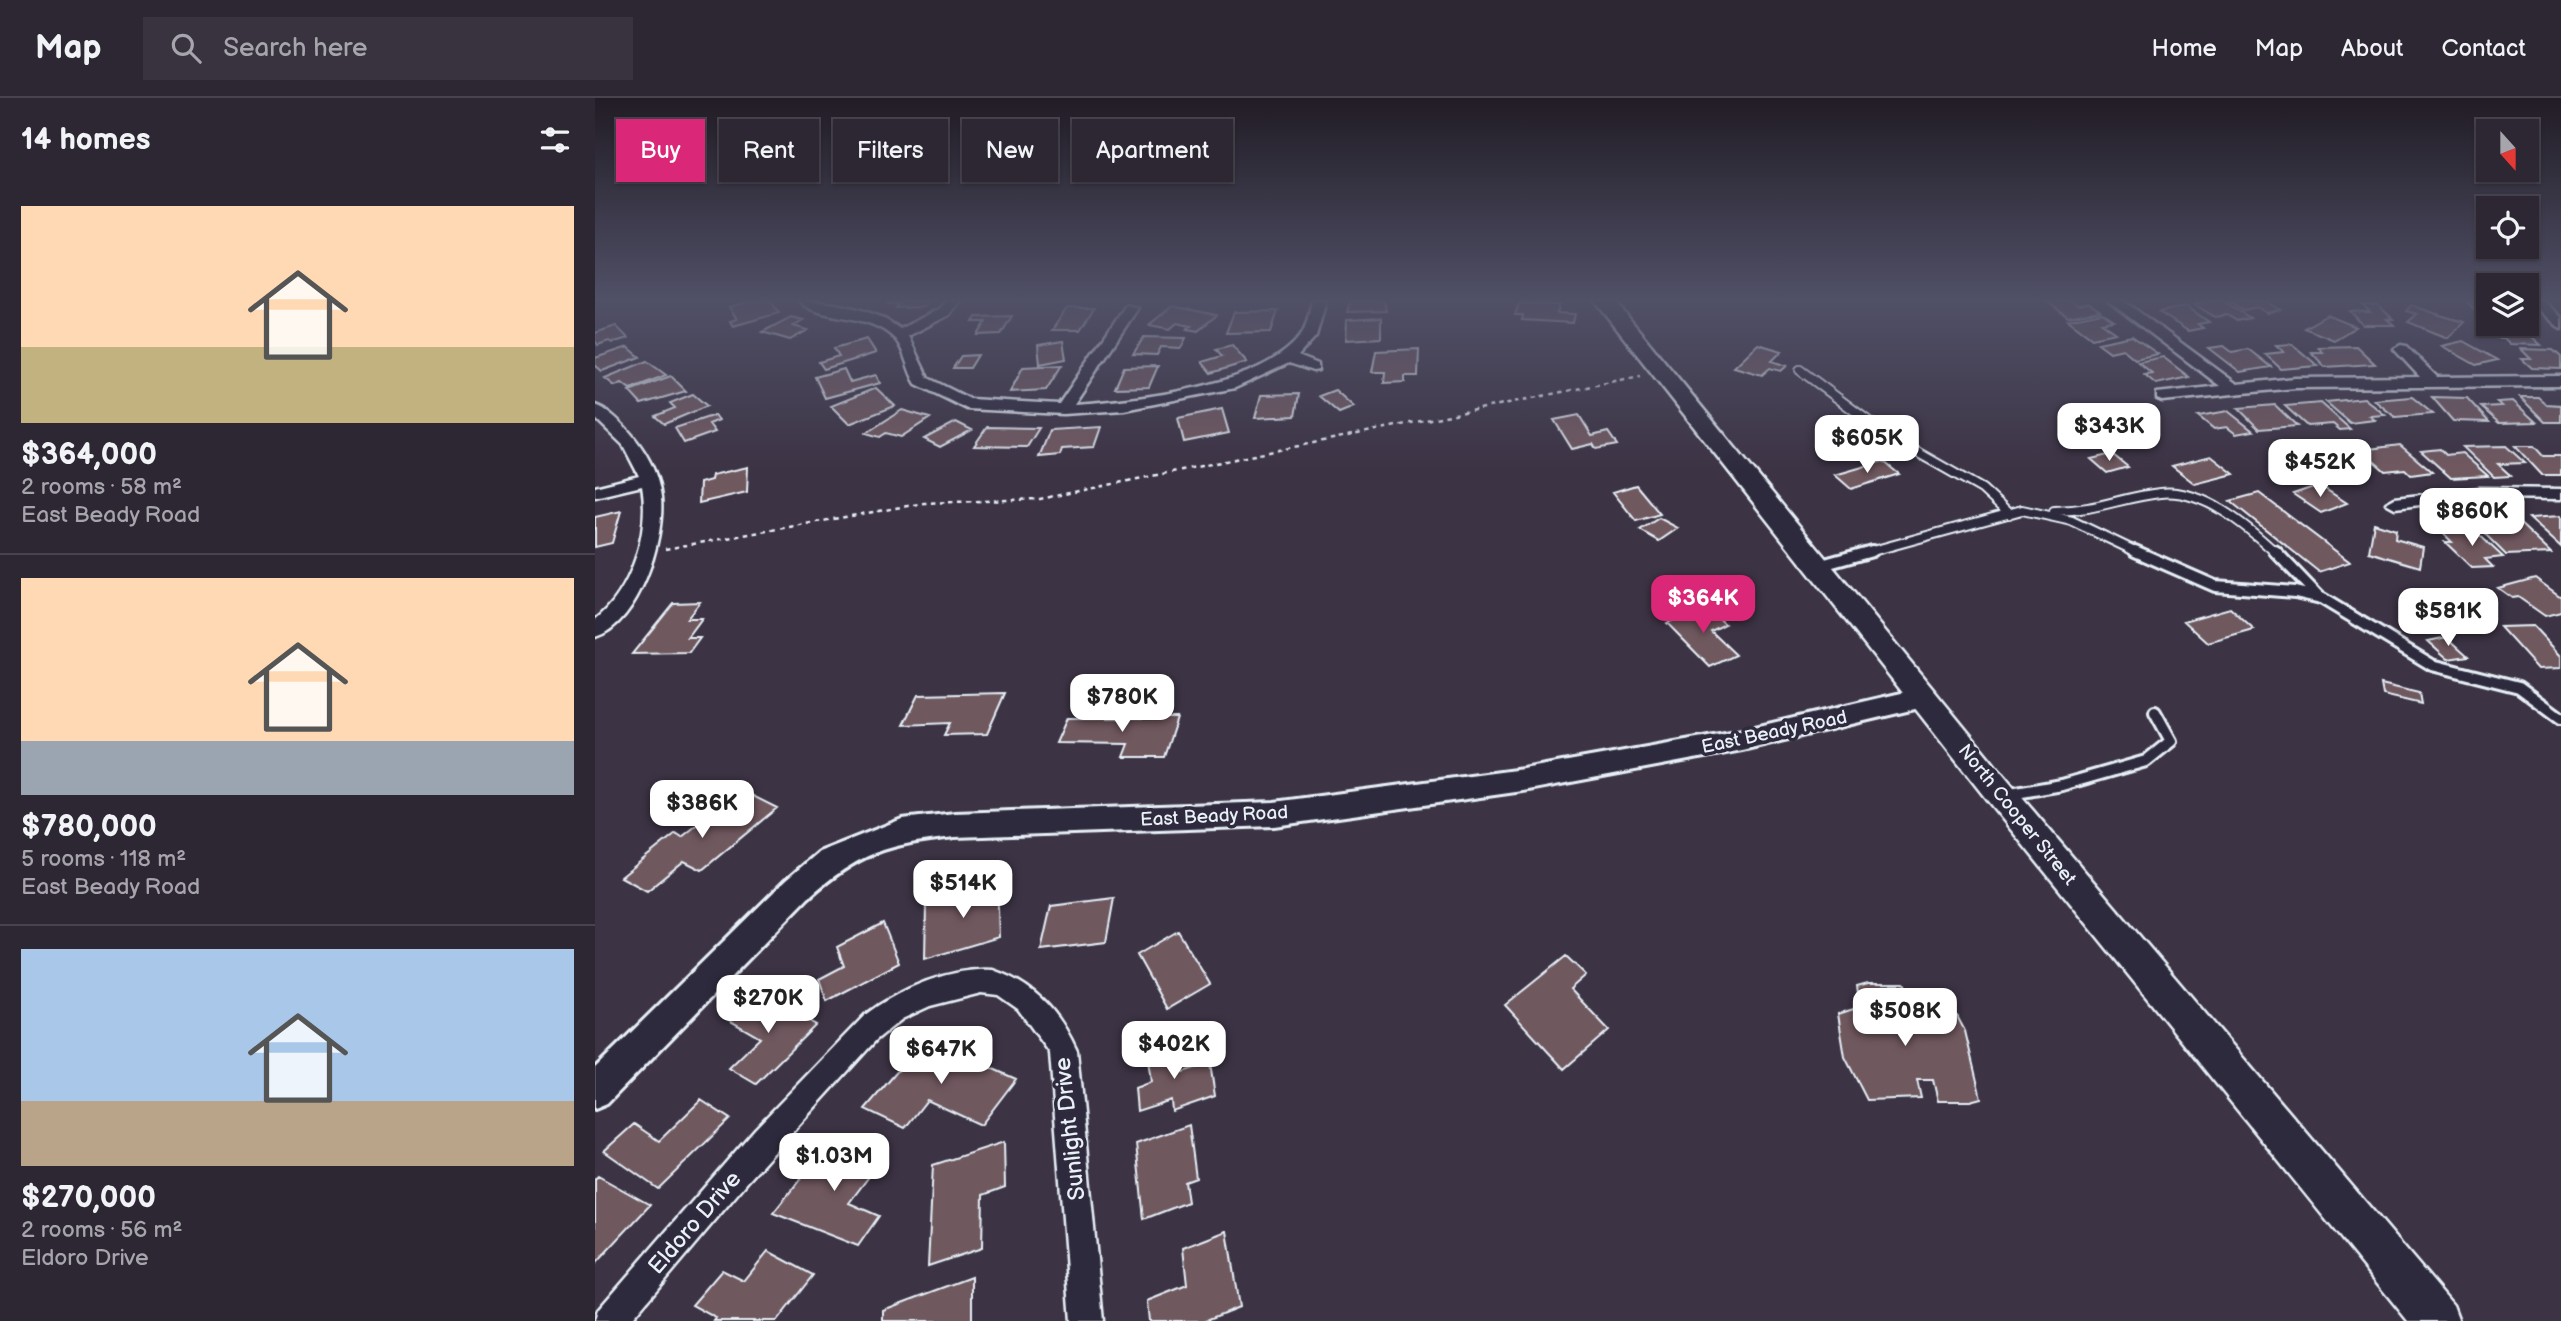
<!DOCTYPE html>
<meta charset="utf-8">
<style>
:root{--surface:#2d2633;--page:#39323f;--text:#f1f3f6;--muted:#a7a5ac;--line:#48434e;--accent:#db2777}
body{margin:0;font-family:"Balsamiq Sans",sans-serif;background:var(--page);color:var(--text);height:100vh;display:flex;flex-direction:column;font-size:26px;white-space:nowrap}
*{box-sizing:border-box;margin:0}
p{font-size:23px;color:var(--muted)}
.icon{flex:none;width:38px;height:38px;fill:none;stroke:currentColor;stroke-width:2;stroke-linecap:round;stroke-linejoin:round}
.map{position:relative;flex:1;overflow:hidden}
.sheet{display:flex;flex-direction:column;background:var(--surface);width:595px}
.sheet>*{flex:none}
.banner{position:absolute;left:21px;top:21px;width:665px;height:63px;display:flex;gap:14px}
.needle{width:46px;rotate:159deg}
.tools{position:absolute;left:1881px;top:21px;display:grid;gap:14px}
.tools a{display:grid;place-items:center;width:63px;height:63px;border-radius:0px;background:var(--surface);box-shadow:0 2px 5px #0004,0 0 0 2px var(--line);font-size:35px}
.price{position:absolute;translate:-50% -60px;padding:0 16px;border-radius:14px;background:#fff;color:#222;font-size:23px;line-height:46px;filter:drop-shadow(0 2px 4px #0008)}
.price::after{content:'';position:absolute;left:50%;top:42px;width:21px;height:16px;margin-left:-10px;background:inherit;clip-path:polygon(0 0,100% 0,50% 100%)}
.price.selected{background:var(--accent);color:#fff}
ul{padding:0;list-style:none}
li{display:grid;align-content:center;gap:14px;height:371px;padding:0 21px}
li+li{border-top:2px solid var(--line)}
li span{display:grid;place-items:center;height:217px;border-radius:0px;color:#555}
li>.icon{margin-inline-start:auto}
span .icon{width:126px;height:126px;fill:#fffc;stroke-width:1}
li b{font-size:30px}
h2{display:flex;justify-content:space-between;align-items:center;height:84px;padding:0 21px;font-size:30px}
.chip{padding:0 24px;border-radius:0px;background:var(--surface);box-shadow:0 2px 5px #0004,0 0 0 2px var(--line);font-size:24px;line-height:63px}
.chip.selected{background:var(--accent);color:#fff}
header{display:flex;align-items:center;gap:42px;box-sizing:border-box;height:98px;padding:0 35px;background:var(--surface);border-bottom:2px solid var(--line)}
header strong{font-size:33px}
nav{display:flex;gap:38px;margin-inline-start:auto;font-size:24px}
.search{width:490px;height:63px;background:var(--page);display:flex;align-items:center;gap:18px;box-sizing:border-box;padding:0 24px;border-radius:0px;color:var(--muted);font-size:26px}
main{display:flex;flex:1;min-height:0}
.map>svg:first-child{display:block}
</style>
<header>
<strong>Map</strong>
<div class="search"><svg class="icon" aria-label="search" viewBox="0 0 24 24"><circle cx="10" cy="10" r="6"/><path d="M15 15l6 6"/></svg>Search here</div>
<nav><a>Home</a><a>Map</a><a>About</a><a>Contact</a></nav>
</header>
<main>
<section class="sheet">
<h2>14 homes<svg class="icon" aria-label="filters" viewBox="0 0 24 24"><path d="M4 7h16M4 17h16"/><circle cx="9" cy="7" r="2"/><circle cx="15" cy="17" r="2"/></svg></h2>
<ul>
<li><span style="background:linear-gradient(#ffd9b3 65%,#c2b280 0)"><svg class="icon" aria-label="home" viewBox="0 0 24 24"><path d="M3 11l9-7 9 7M6 9v11h12V9"/></svg></span><div><b>$364,000</b><p>2 rooms · 58 m²</p><p>East Beady Road</p></div></li>
<li><span style="background:linear-gradient(#ffd9b3 75%,#9aa5b1 0)"><svg class="icon" aria-label="home" viewBox="0 0 24 24"><path d="M3 11l9-7 9 7M6 9v11h12V9"/></svg></span><div><b>$780,000</b><p>5 rooms · 118 m²</p><p>East Beady Road</p></div></li>
<li><span style="background:linear-gradient(#a9c7e8 70%,#b9a48a 0)"><svg class="icon" aria-label="home" viewBox="0 0 24 24"><path d="M3 11l9-7 9 7M6 9v11h12V9"/></svg></span><div><b>$270,000</b><p>2 rooms · 56 m²</p><p>Eldoro Drive</p></div></li>
</ul>
</section>
<div class="map">
<svg width="1966" height="1223" viewBox="0 0 1966 1223">
<rect width="100%" height="100%" fill="#3c3344"/>
<filter id="ink" filterUnits="userSpaceOnUse"><feTurbulence type="fractalNoise" baseFrequency=".0143" numOctaves="2"/><feDisplacementMap in="SourceGraphic" scale="14" xChannelSelector="R" yChannelSelector="G"/><feConvolveMatrix kernelMatrix="1 2 1 2 8 2 1 2 1" color-interpolation-filters="sRGB"/></filter>
<g filter="url(#ink)">
<path fill="#6f595e" stroke="#e8f1f8" stroke-width="2" d="M156,203h20l8,12 -46,13 -3,-5 7,-2 -8,-12z
M295,203h38l-4,6 -28,1 3,-4h-11z
M755,203h34l2,10 -39,1z
M1451,203h26l6,4 11,-2 11,8 -32,6z
M1612,203h17l26,17 -13,3 -10,-6 -12,2 -21,-13z
M1634,203h37l14,9 -13,3 -10,-6 -13,3z
M1872,204l22,1v19h-2z
M924,205l41,2 -3,8 18,1 -2,9 -51,-3 1,-5h-8z
M1768,207h15l15,14h-6l7,6h-31l-13,-14 20,1z
M1816,207l29,10 24,7 -16,16 -40,-16 9,-8 -11,-3z
M577,208l45,9 -19,16 -11,-2 4,-3 -14,-3 -7,6 -21,-4z
M1591,208l23,16 -11,2 5,4 -15,3 -29,-19z
M472,210h27l-14,22h-28z
M683,213l-7,21 -45,1 8,-21z
M1507,215l12,8 -12,2 14,10 -24,5 -24,-18z
M1732,217l29,12 -22,13 -30,-12z
M417,218l-11,18 -23,1 8,-13h-13l3,-5z
M196,219l12,3 -10,6 15,4 -18,10 -28,-8z
M786,220v20l-35,2 1,-20z
M1887,227l48,1 11,10h-10l10,9 -31,-1 -6,-6h-8z
M21,228l12,12 -16,5 -3,-2 -11,4 -3,-4v-8z
M1537,238l26,18 -23,5 -12,-10 -13,3 -12,-9z
M549,239l42,1 -5,10 -20,-1 -4,8 -24,-1z
M272,241l9,14 -52,16 -5,-7 20,-6 -5,-8z
M468,243l3,18 -26,5 -2,-19z
M1868,243l34,19 -21,5 -34,-19z
M1163,246l24,7 -10,10 15,5 -6,5 -11,-3 -8,7 -28,-8z
M1697,246l26,22 -37,3 -16,-15 19,-2 -8,-7z
M637,247l15,17 -36,11 -9,-11 20,-6 -6,-7z
M1629,248l8,6 16,-3 23,18 -31,5 -31,-24z
M1761,248l19,18 -50,3 -14,-15h11l-4,-5z
M33,249l12,10 -38,14 -7,-6v-7z
M824,251l-1,27h-13v6l-21,1 1,-11h-13l4,-21z
M1926,251l32,1 8,7v12l-29,-1 -10,-9h9z
M383,257l-8,13h-17l8,-12z
M1568,259l26,20 -33,7 -12,-10 8,-1 -14,-11z
M52,263l19,14 -36,14 -8,-6 -7,3 -10,-8z
M467,267l-16,25 -36,2 13,-25z
M563,268l-9,21 -34,1 9,-21z
M249,271l6,13 26,-7 4,8 -55,15 -10,-21z
M76,278l15,15 -45,13 -12,-13z
M281,290l19,18 -46,18 -18,-18z
M740,292l19,17 -15,6 -20,-17z
M98,296l14,12 -43,18 -9,-8 20,-8 -5,-5z
M704,296l-4,22 -40,2 6,-23z
M1817,299l21,17 -38,3 -21,-17z
M1837,299l35,1 22,24 -36,-1z
M1925,299h18l8,7 15,1v17h-16z
M1769,300l21,17 -15,1 5,4 -25,3 -24,-21z
M1918,303l23,21 -37,1 -18,-16 21,-1 -5,-4z
M1726,305l29,26 -10,1 -7,-6 -26,2 -22,-20z
M1680,307l22,21 -38,3 -21,-21z
M627,311l7,24 -45,9 -6,-24z
M307,312l28,8 -29,19 -15,-4 -6,4 -14,-4z
M1633,313l25,20 -17,3 -9,-7 -13,2 -16,-13z
M120,317l4,5 -10,4 6,8 -31,11 -9,-15z
M984,317l13,21 16,-4 9,13 -21,4 -3,-5 -21,5 -18,-29z
M361,324l16,8 -32,17 -16,-8z
M392,329l52,1 -12,19 -53,-1z
M506,329l-7,20 -32,2 -2,6 -21,2 11,-27z
M1805,347l32,27 -21,3 -6,-6 -20,2 -24,-21z
M1731,348l40,21 -25,13 -40,-21z
M1911,348l19,17 -27,1 13,12 -17,1 -31,-30z
M1920,348h19l9,10h18v19h-19z
M1845,351l6,6 16,-2 26,23 -37,2 -30,-27z
M1517,356l16,13 -21,6 -16,-14z
M1616,358l23,18 -39,10 -23,-18z
M1288,363l16,13 -48,15 -16,-14z
M153,369l-1,25 -48,11 1,-20 11,-3 1,-5z
M1041,387l24,29 -24,7 -23,-29z
M1724,387l28,18 -26,10 -28,-19z
M1664,395l91,69 -31,10 -89,-71z
M26,413l-9,32 -17,4v-30z
M1966,418v31l-32,-29z
M1918,419l38,36 -45,2 -24,-24 24,-1 -12,-11z
M1064,420l19,10 -19,13 -19,-11z
M1779,425l22,7 -1,9 28,8 -3,20 -51,-15z
M1878,431l30,28 -18,2 8,8 -21,1 -27,-26h7l-10,-10z
M1940,480l26,19v15l-16,4 -27,-19 -6,1 -14,-10z
M105,504l-13,17h15l-14,19h12l-11,15 -57,1 41,-51z
M1111,508l19,18 -14,7 25,24 -26,12 -43,-44z
M1635,510l24,22 -46,13 -24,-22z
M1938,528l28,30v12l-23,1 -38,-42z
M1852,539l21,19 -20,3 -20,-18z
M1786,586l38,9 2,11 -38,-9z
M410,595l-18,41 -43,1 6,-12 -47,2 15,-30z
M472,620h110l-13,39h-41l5,-13 -72,-1z
M146,692l36,18 -75,62 -18,-9 -37,30 -26,-14 55,-44 6,4z
M402,780l2,59 -74,22 1,-55 44,-13v-6z
M519,800l-8,44 -65,8 10,-44z
M288,825l16,40 -72,38 -8,-22 25,-13 -7,-19z
M583,833l32,53 -43,25 -30,-54z
M971,858l20,19 -16,14 39,41 -45,39 -59,-64z
M1273,885h36l19,33h34l8,15 16,67 -11,3h-32l-5,-21h-16l4,18 -54,2 -22,-43 -7,-43 22,-7 -3,-21z
M163,894l58,33 -60,59 -27,-16 31,-30 -31,-18z
M330,941l91,40 -35,46 -54,-25 -22,28 -40,-19z
M584,943l4,31 27,-9 5,33 -43,15 -1,-11 -34,11 -2,-23 16,-6 -4,-30z
M106,1002l29,19 -72,70 -54,-38 30,-27 25,17z
M594,1027l7,53 -11,4 3,20 -44,17 -8,-75z
M248,1039l43,17 -37,49 30,13 -21,30 -85,-33 53,-66 7,3z
M409,1044l1,45 -22,8 -1,53 -54,18 5,-101z
M3,1078l52,29 -55,59v-85z
M632,1133l12,76 -35,14h-55l-2,-20 40,-16 -4,-37z
M173,1153l45,24 -36,46h-63l2,-3 -24,-13 30,-35 22,11z
M377,1179v44h-89v-11z"/>
<g fill="none" stroke-linecap="round" stroke-linejoin="round">
<g stroke="#e8f1f8" stroke-width="12">
<path id="service-far1" d="M1205,272l87,65 95,54 27,25
M1459,413c42,0 68,-14 106,-18 43,-5 87,33 116,60
M1270,455l157,-43 50,11 67,32"/>
</g>
<g stroke="#e8f1f8" stroke-width="16">
<path id="service" d="M1540,453l80,35 80,6 26,6 111,67 87,22 42,31
M1680,453l45,47
M1223,468l54,-15
M1410,697l57,-10 84,-24 25,-20 -16,-29"/>
</g>
<g stroke="#e8f1f8" stroke-width="5">
<path id="minor" d="M204,203c32,0 76,8 101,28l39,-20 7,-8h14l-11,14 -41,21 20,42 42,21 89,5 67,-99 12,3 -64,96c60,-4 189,-17 226,-68 7,-8 9,-24 12,-35h14l-10,35 -18,20 20,8v6l-5,1 -24,-8 -54,25 -111,22 -61,4 -96,-5 -51,-25c-9,-14 -10,-32 -21,-45 -26,-28 -76,-17 -96,-38z
M1513,203h16l113,83 58,-6 125,-1 -26,-28 7,-4 5,1 31,31 124,-1v10l-266,2 -133,13 -5,-2v-6l63,-7z
M1934,203h15l17,16v12z
M0,307c11,3 22,14 30,22 19,20 33,44 36,71 4,41 -22,126 -66,139v-17c37,-29 55,-89 47,-134l-47,11v-10l44,-11 -16,-31 -28,-27z
M1884,390l82,1v10l-82,-1 -84,10 -9,-5 9,-5z
M398,872c41,14 66,41 84,81l26,270h-32l-21,-268 -32,-44 -20,-14 -17,-2 -51,13 -28,13 -26,21 -127,140 -119,141h-35l3,-11 157,-181 110,-114c34,-26 85,-48 128,-45z"/>
</g>
<g stroke="#e8f1f8" stroke-width="6">
<path id="tertiary" d="M1328,590l9,3 4,7 -4,7 -190,45 -219,41 -249,35 -319,11c-67,7 -96,15 -147,61l-201,206 -12,5v-41l191,-188 33,-28 83,-33 53,-6 319,-11 249,-33 219,-39z"/>
</g>
<g stroke="#e8f1f8" stroke-width="5">
<path id="secondary" d="M1000,203h20l398,486 440,518 6,16h-51l-417,-516z"/>
</g>
<path stroke="#e8f1f8" stroke-width="2.5" stroke-dasharray="4.5 4.5" stroke-linecap="butt" d="M70,451l259,-46 116,-4 600,-123"/>
<use href="#service-far1" stroke="#2f2a3d" stroke-width="8"/>
<use href="#service" stroke="#2f2a3d" stroke-width="10"/>
<use href="#minor" fill="#2f2a3d" fill-rule="evenodd"/>
<use href="#tertiary" fill="#2f2a3d" fill-rule="evenodd"/>
<use href="#secondary" fill="#2f2a3d" fill-rule="evenodd"/>
</g>
</g>
<linearGradient id="sky" x2="0" y2="1"><stop stop-color="#211c25"/><stop offset="0.54" stop-color="#505067"/><stop offset="1" stop-color="#505067" stop-opacity="0"/></linearGradient>
<rect width="1966" height="374" fill="url(#sky)"/>
<g text-anchor="middle" stroke-width="7" stroke-linejoin="round" paint-order="stroke">
<g font-size="19" fill="#e8f1f8" stroke="#2f2a3d">
<text transform="translate(1179 633) rotate(-12)" y="7">East Beady Road</text>
<text transform="translate(1423 716) rotate(51)" y="7">North Cooper Street</text>
<text transform="translate(619 717) rotate(-3)" y="7">East Beady Road</text>
</g>
<g font-size="23" fill="#e8f1f8" stroke="#2f2a3d">
<text transform="translate(474 1031) rotate(-96)" y="8">Sunlight Drive</text>
<text transform="translate(99 1124) rotate(-49)" y="8">Eldoro Drive</text>
</g>
</g>
</svg>
<div class="tools">
<a><svg class="needle" viewBox="-14 -14 28 28"><path d="M0-13l5 13h-10z" fill="#e53935"/><path d="M0 13l5-13h-10z" fill="#a7a5ac"/></svg></a>
<a><svg class="icon" aria-label="locate" viewBox="0 0 24 24"><circle cx="12" cy="12" r="6"/><path d="M12 2v4M12 18v4M2 12h4M18 12h4"/></svg></a>
<a><svg class="icon" aria-label="layers" viewBox="0 0 24 24"><path d="M12 4l9 5-9 5-9-5zM3 14l9 5 9-5"/></svg></a>
</div>
<b class="price" style="left:1514px;top:365px">$343K</b>
<b class="price" style="left:1272px;top:377px">$605K</b>
<b class="price" style="left:1725px;top:401px">$452K</b>
<b class="price" style="left:1877px;top:450px">$860K</b>
<b class="price selected" style="left:1108px;top:537px">$364K</b>
<b class="price" style="left:1853px;top:550px">$581K</b>
<b class="price" style="left:527px;top:636px">$780K</b>
<b class="price" style="left:107px;top:742px">$386K</b>
<b class="price" style="left:368px;top:822px">$514K</b>
<b class="price" style="left:173px;top:937px">$270K</b>
<b class="price" style="left:1310px;top:950px">$508K</b>
<b class="price" style="left:579px;top:983px">$402K</b>
<b class="price" style="left:346px;top:988px">$647K</b>
<b class="price" style="left:239px;top:1095px">$1.03M</b>
<div class="banner">
<a class="chip selected">Buy</a>
<a class="chip">Rent</a>
<a class="chip">Filters</a>
<a class="chip">New</a>
<a class="chip">Apartment</a>
</div>
</div>
</main>
